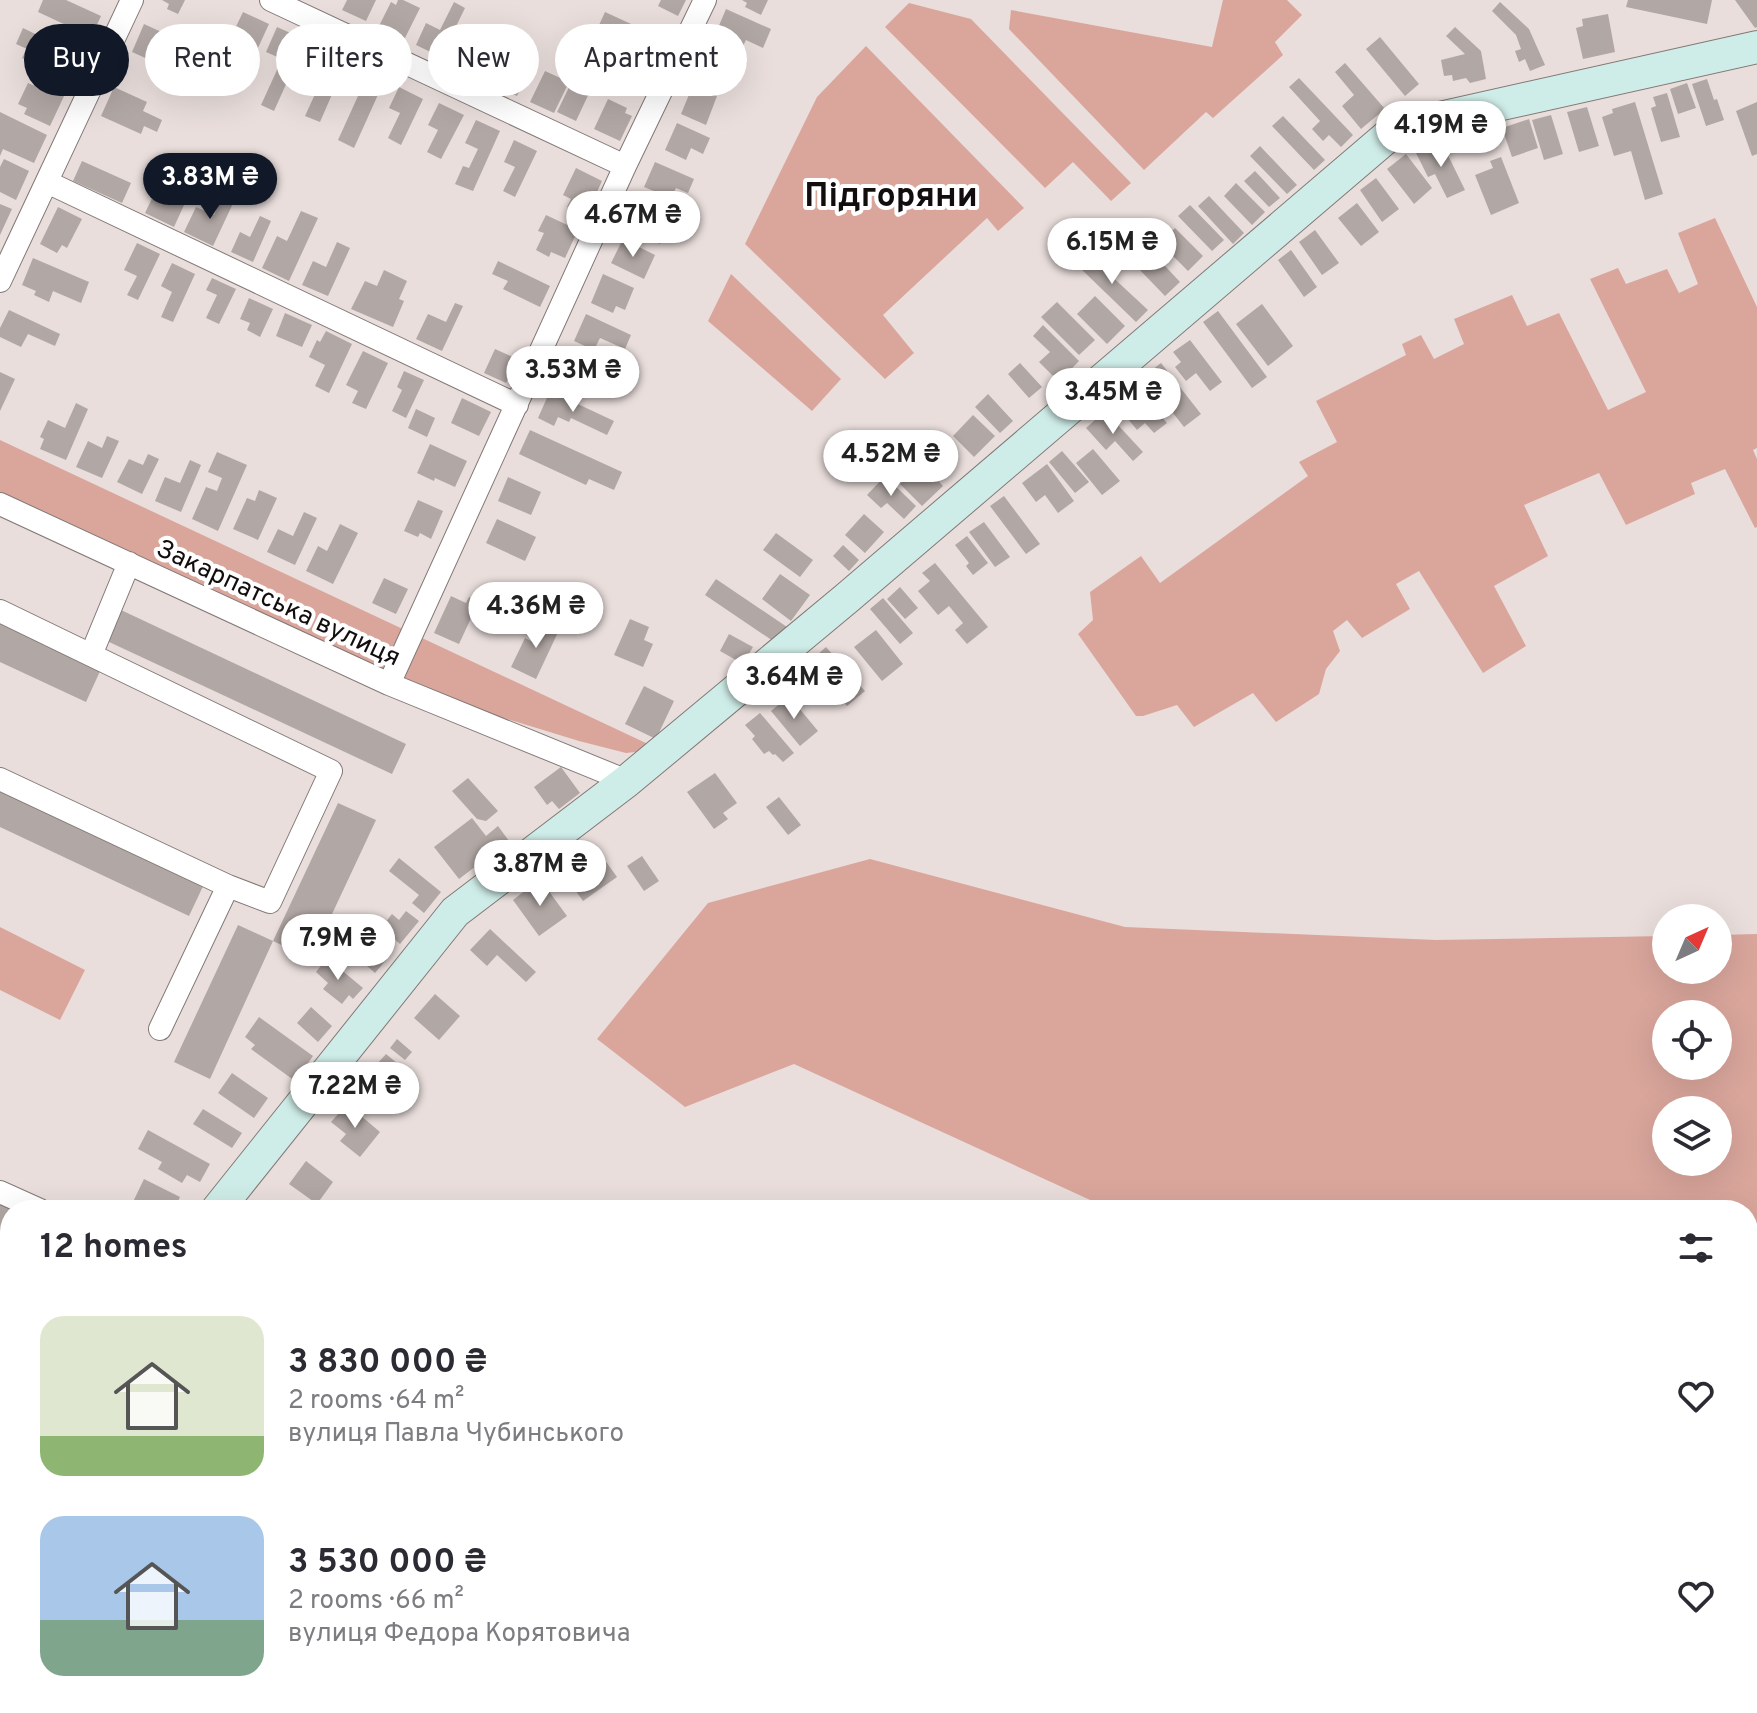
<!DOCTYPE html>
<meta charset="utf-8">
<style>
:root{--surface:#fff;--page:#f2f2f3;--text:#2b2b33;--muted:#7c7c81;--accent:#111827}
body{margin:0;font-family:Overpass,sans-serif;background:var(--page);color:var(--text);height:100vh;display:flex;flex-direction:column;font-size:30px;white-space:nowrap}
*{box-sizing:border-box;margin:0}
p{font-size:26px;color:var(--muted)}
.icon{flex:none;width:44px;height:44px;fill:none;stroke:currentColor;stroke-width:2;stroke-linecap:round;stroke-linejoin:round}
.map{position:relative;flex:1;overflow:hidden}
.details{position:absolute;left:0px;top:1200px;width:1758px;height:514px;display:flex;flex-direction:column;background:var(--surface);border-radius:32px 32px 0 0;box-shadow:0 8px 32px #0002}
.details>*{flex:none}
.top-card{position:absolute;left:24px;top:24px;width:800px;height:72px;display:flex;gap:16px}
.needle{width:52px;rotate:44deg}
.buttons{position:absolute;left:1652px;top:904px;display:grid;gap:16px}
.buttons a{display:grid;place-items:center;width:80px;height:80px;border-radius:50%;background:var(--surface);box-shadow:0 8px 32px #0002;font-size:40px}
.price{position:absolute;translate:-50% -68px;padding:0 18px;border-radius:28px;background:#fff;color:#222;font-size:26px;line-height:52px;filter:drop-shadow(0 2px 4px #0008)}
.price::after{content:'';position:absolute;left:50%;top:48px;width:24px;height:18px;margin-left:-12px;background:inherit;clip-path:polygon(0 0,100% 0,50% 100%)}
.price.active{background:var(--accent);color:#fff}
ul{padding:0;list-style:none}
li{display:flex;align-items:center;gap:24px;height:200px;padding:0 40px}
li span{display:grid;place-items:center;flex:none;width:224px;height:160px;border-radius:24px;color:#555}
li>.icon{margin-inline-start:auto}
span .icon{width:96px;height:96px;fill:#fffc;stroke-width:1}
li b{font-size:34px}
h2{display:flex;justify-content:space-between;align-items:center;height:96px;padding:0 40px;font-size:34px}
.pill{padding:0 28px;border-radius:36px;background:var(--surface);box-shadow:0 8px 32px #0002;font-size:28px;line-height:72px}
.pill.active{background:var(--accent);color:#fff}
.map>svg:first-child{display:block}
</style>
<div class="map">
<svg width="1757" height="1713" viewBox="0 0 1757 1713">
<rect width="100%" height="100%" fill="#e9dedc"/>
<path fill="#daa69c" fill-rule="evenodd" d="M1223,0h64l15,15 -27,27 8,13 -70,63 -7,-6 -62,58 -135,-141 2,-19 201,37z
M909,3l62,16 160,164 -20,18 -38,-39 -28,26 -160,-161z
M866,46l158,162 -26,23 -11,-13 -104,97 31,38 -29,26 -140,-135 72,-147z
M1715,218l42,89v141l-4,2 4,9v68l-2,1 -30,-59 -34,14 4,11 -69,31 -27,-52 -75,32 24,51 -54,30 32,60 -43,27 -64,-102 -23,13 14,25 -48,29 -15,-18 -14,11 7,20 -14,18 -7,25 -43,28 -23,-29 -59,34 -17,-22 -34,11h-7l-58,-82 15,-14 -3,-28 51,-36 19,27 148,-107 -9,-14 38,-20 -21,-41 90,-46 -4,-11 19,-9 13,24 30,-15 -10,-25 58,-24 15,31 32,-13 49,97 38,-18 -56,-113 28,-11 8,16 41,-15 12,24 19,-9 -20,-51z
M731,274l110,105 -29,32 -104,-90z
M0,440l648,304 -3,7 -19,2 -47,-12 -131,-40 -448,-204z
M870,859l255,68 311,13 230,-4v34h52v-35l39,-1v338h-9v-62h-636l-318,-146 -109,43 -88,-68 111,-136zM1666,1014h52v52h-52zM1666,1110h52v52h-52z
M0,927l85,43 -25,50 -60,-30z
M1748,1362l9,1v153h-9z
M216,1704h169l-7,9h-143z"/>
<path fill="#b1a7a4" d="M43,0h23l35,16 -16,35 -24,-11 7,-14 -30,-14z
M162,0h23l-7,14 -11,-5 2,-5z
M347,0h29l-10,21 -24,-11z
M398,0h5l17,8 -15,30 -26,-12 12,-24 5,3z
M661,0h25l-8,16 -20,-10z
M742,0h26l-7,15 -16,-8 2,-4z
M1628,0h84l-5,24 -81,-17z
M1735,0h22v27l-2,1z
M454,2l11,6 -24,49 -25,-12 10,-22 14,7z
M1500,2l29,27 16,36 -15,6 -5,-12 -6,3 -4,-11 6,-2 -5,-14 -24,-24z
M726,9l45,20 -8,19 -17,-8 -4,8 -27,-13z
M243,12l26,12 -25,54 -13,-6 12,-26 -13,-7z
M605,12l61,28 -11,24 -35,-16 3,-6 -16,-7 -2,6 -11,-5z
M1608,14l7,38 -32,7 -7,-31 7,-2 -1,-7z
M144,24l50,23 -9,19 -20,-10 -4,9 -29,-13z
M277,27l29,13 -32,71 -13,-6 21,-46 -16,-7z
M1455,27l26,24 5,28 -16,4 -4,-5 -13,3 -1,-6 -8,1 -3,-16 24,-6 -19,-18z
M23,28l59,29 -15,30 -12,-6 3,-6 -36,-17 5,-9 -11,-5z
M478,34l17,8 -17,36 -26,-13 10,-22 10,5z
M1380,37l39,47 -14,12 -39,-47z
M319,47l28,13 -27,62 -15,-6 16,-35 -15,-7z
M712,47l35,16 -9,20 -21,-9 -3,5 -14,-6z
M502,59l27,12 -12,25 -27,-13z
M1345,63l40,46 -24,20 -19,-23 12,-11 -19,-23z
M362,65l24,12 -32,71 -16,-8 25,-55 -8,-4z
M545,71l24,11 -15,31 -24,-11z
M1299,78l54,57 -12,12 -12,-12 -6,6 -11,-12 8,-8 -31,-34z
M573,79l19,8 -16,34 -19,-9z
M1707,79l7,21 3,-1 7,21 -18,6 -14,-42z
M38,80l27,14 -15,32 -26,-12 3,-6 -9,-4 10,-21 7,3z
M1687,83l9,25 -18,6 -8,-25z
M693,85l24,11 -11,29 -25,-11z
M114,87l33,15 -4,9 19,9 -5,12 -13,-6 -3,8 -40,-18z
M399,87l24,12 -22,46 -13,-7 12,-25 -11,-5z
M1667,93l13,44 -19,5 -10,-34 5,-2 -3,-9z
M608,99l19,9 -2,5 7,3 -12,25 -26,-12z
M1635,102l28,92 -18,6 -14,-49 -17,5 -12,-39 11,-4 -1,-4z
M1757,102v52l-5,2 -16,-45z
M439,103l25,12 -23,44 -14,-7 11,-22 -10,-5z
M1587,107l12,39 -20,6 -12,-40z
M0,112l47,23 -13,28 -31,-14 -3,7z
M1551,115l12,39 -19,6 -12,-40z
M1283,116l42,44 -11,10 -42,-44z
M1529,119l9,29 -26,9 -10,-29z
M476,120l24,11 -27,60 -18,-7 8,-18 6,2 9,-19 -13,-6z
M677,123l33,15 -7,16 -12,-6 -5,12 -21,-10z
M514,140l23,11 -22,46 -12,-6 12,-24 -11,-5z
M1441,141l24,49 -18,8 -12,-24 -7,3 -12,-24z
M1260,146l37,39 -10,9 -37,-38z
M1406,154l26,34 -18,16 -27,-35z
M1501,157l18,46 -28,12 -16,-40 18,-7 -3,-7z
M4,159l25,12 -13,29 -16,-8v-25z
M82,161l49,22 -9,20 -49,-22z
M655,162l39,17 -6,14 -12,-5 -5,10 -27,-11z
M576,168l26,13 -16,35 -19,-9 4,-8 -8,-4z
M1255,171l25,27 -11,9 -25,-26z
M185,173l11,6 -22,48 -29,-14 12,-25 17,8z
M1376,178l23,31 -17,13 -22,-32z
M1236,183l29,29 -13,13 -28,-29z
M224,192l12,5 -23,49 -29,-14 12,-25 18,8z
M1209,196l35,37 -11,11 -35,-38z
M1357,203l22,29 -18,14 -23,-28z
M0,204l12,5 -12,26z
M638,205l33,14 -11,25 -32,-15z
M1190,205l34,35 -12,11 -34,-35z
M58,207l24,12 -15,29 -5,-3 -5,8 -17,-9z
M301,211l17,7 -29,63 -27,-13 15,-32 10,5z
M546,215l32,15 -13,28 -14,-6 -2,5 -13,-7 8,-17 -6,-2z
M260,216l11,5 -18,41 -22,-10 9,-20 10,5z
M1175,228l28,28 -15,15 -28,-28z
M1315,230l24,33 -17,12 -23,-33z
M623,239l32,16 -11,24 -33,-16z
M337,242l13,6 -22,48 -26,-11 11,-24 13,6z
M137,243l23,11 -22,46 -11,-5 10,-19 -13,-6z
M1291,250l26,37 -13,10 -26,-37z
M1093,251l17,15 -4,5 42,39 -12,12 -58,-56z
M1153,253l27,29 -15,14 -27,-28z
M33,258l56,24 -8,21 -28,-12 -4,11 -15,-7 2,-4 -14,-6z
M498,261l52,25 -10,21 -37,-18 5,-8 -16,-7z
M172,263l23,11 -22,48 -12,-5 11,-25 -11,-6z
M384,270l23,11 -8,18 5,2 -11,26 -42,-18 14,-28 12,5z
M603,274l31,14 -9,22 -9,-4 -3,7 -22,-10z
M212,278l24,11 -17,35 -13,-6 11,-23 -11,-5z
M1095,296l30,30 -18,18 -30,-30z
M249,298l24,11 -13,28 -13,-7 3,-7 -10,-4z
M1057,302l38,38 -16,15 -38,-38z
M455,303l8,3 -21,45 -26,-12 12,-25 18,8z
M1262,304l31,42 -25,20 -32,-42z
M9,310l51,24 -5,12 -27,-12 -7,13 -21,-10v-9z
M1218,311l49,66 -15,11 -49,-66z
M285,313l27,12 -10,22 -26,-11z
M586,314l45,21 -6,14 -25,-11 -6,12 -20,-9z
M1043,325l36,36 -20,21 -20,-20 11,-10 -17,-16z
M326,331l26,13 -23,49 -14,-7 10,-21 -16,-8 8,-17 3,2z
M1190,340l32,42 -12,9 -14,-18 -10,8 -11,-14 6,-5 -8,-10z
M495,349l22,10 -11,24 -22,-10z
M363,351l25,12 -22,46 -14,-6 6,-12 -12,-6z
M568,356l44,20 -5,11 -26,-11 -5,11 -18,-8z
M1020,363l22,24 -13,11 -21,-24z
M1161,363l40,51 -17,13 -40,-51z
M404,371l20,9 -18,38 -14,-7 10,-21 -5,-3z
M0,372l15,7 -15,32z
M550,391l64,30 -7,14 -36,-17 -2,4 -11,-5 -4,9 -16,-8z
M1140,391l27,32 -13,10 -9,-10 -8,7 -18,-22z
M988,394l25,27 -13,12 -25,-26z
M462,398l29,14 -12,24 -28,-13z
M76,403l12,6 -22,51 -26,-11 4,-10 -4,-2 8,-17 17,8z
M416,409l19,9 -8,19 -19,-9z
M1105,411l38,41 -10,9 -18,-20 -9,9 -20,-22z
M973,415l22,21 -21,21 -21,-21z
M530,430l92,42 -8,18 -25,-11 -3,6 -67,-31z
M107,436l12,5 -17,37 -26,-11 12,-26 14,7z
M430,444l37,17 -12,26 -20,-9 -1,3 -17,-8z
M1093,449l27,32 -18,14 -26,-32z
M1062,451l27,31 -14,11 -26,-31z
M217,452l30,13 -29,66 -26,-12 14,-32 11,4 5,-13 -14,-6z
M148,454l11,5 -17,35 -25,-12 12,-23 14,6z
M190,460l11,5 -20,47 -26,-11 10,-24 15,6z
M922,463l21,23 -21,20 -22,-22z
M1047,464l27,37 -16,12 -13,-18 -9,7 -14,-19z
M885,476l31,30 -12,13 -17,-16 -6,5 -14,-13z
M508,477l33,15 -10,23 -33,-14z
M259,490l18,8 -19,42 -25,-11 14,-31 8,3z
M1004,496l36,48 -14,10 -36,-48z
M418,500l25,11 -12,28 -11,-6 -2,4 -14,-6z
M304,512l13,6 -22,47 -28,-13 11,-23 15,7z
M864,514l20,18 -19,21 -20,-18z
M497,519l39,18 -11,24 -39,-18z
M984,522l26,35 -15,10 -26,-35z
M340,524l18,9 -25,51 -27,-13 12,-25 9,5z
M776,533l37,27 -13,17 -37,-27z
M967,536l21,27 -15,12 -7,-9 3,-3 -14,-18z
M843,545l16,15 -10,11 -16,-15z
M935,563l53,64 -21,17 -12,-14 8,-7 -14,-17 -11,9 -20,-24 12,-10 -8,-8z
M780,574l30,21 -19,26 -29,-22z
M384,578l24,11 -12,25 -24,-11z
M716,579l71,48 -11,16 -71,-48z
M900,587l18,21 -13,11 -18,-20z
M451,596l15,7 3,-6 10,4 -20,43 -25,-11z
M883,598l30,35 -13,11 -30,-35z
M121,610l285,134 -14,30 -285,-133z
M630,619l19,8 -5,13 9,4 -10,23 -29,-12z
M542,620l18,8 -24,51 -25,-12 14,-29 6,3z
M0,622l101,47 -15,33 -86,-40z
M876,630l27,34 -21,17 -28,-34z
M729,634l24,13 -10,17 -23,-13z
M826,647l39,44 -18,15 -38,-44z
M799,669l19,23 -14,12 -19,-23z
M644,686l30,15 -18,38 -31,-15z
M789,696l29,35 -18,15 -29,-35z
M760,713l34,40 -11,9 -8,-8 -2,1 -4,-4 -5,3 -12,-15 3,-3 -10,-11z
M561,767l19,26 -21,16 -7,-8 -5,4 -13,-18z
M715,773l22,30 -14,10 5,6 -14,10 -27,-37z
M468,778l30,33 -12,10 -9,-2 -25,-28z
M0,784l206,96 -17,36 -189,-89z
M779,797l22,28 -13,10 -22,-28z
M338,803l38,17 -65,139 -38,-18z
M472,818l14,18 12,-10 11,15 -50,38 -25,-32z
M594,845l23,32 -34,24 -23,-32z
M642,856l17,25 -15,10 -17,-25z
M399,858l42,34 -17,21 -12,-10 7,-8 -30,-24z
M540,879l27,37 -28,20 -26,-36z
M406,911l13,10 -19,23 -19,-16 11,-14 7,6z
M354,923l37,31 -16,19 -24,-21 9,-11 -12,-10z
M238,925l35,16 -63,138 -36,-17z
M490,929l46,43 -10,10 -29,-27 -10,11 -17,-16z
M327,958l36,30 -10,11 -4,-4 -7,9 -19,-15 5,-6 -12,-11z
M435,994l25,22 -21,24 -25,-22z
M311,1007l21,19 -14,16 -21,-19z
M259,1017l54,39 -18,25 -44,-32 4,-4 -10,-8z
M397,1039l15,13 -7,8 -15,-12z
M386,1054l23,19 -19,22 -23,-20z
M232,1073l36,25 -14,20 -36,-25z
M347,1104l33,28 -20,25 -20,-16 6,-7 -15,-12z
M203,1109l39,24 -10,15 -39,-24z
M148,1130l62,34 -10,18 -13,-7 -5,8 -24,-14 4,-7 -24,-13z
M306,1161l27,21 -16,22 -28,-20z
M144,1179l36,18 -6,13h-30l-12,-6z
M0,1204l10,5v38l-10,-5z
M4,1647l6,3v35l-10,-5v-23z"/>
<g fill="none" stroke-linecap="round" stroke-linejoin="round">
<g stroke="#827977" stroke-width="24">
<path id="street" d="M271,0l354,166
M47,182l470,223
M0,281l132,-281
M0,504l389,180 238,97
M0,611l91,44 38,-92
M91,655l240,116 -61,131 -42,-16
M389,684l236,-518 80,-166
M0,779l228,107 -68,143
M0,1192l40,18
M792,1704l4,9"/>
</g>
<g stroke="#827977" stroke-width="34">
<path id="secondary" d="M217,1210l238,-298 172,-131 220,-183 542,-463 37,-14 331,-74
M0,1367l10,4
M0,1553l10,-24"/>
</g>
<use href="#street" stroke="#fff" stroke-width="22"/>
<use href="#secondary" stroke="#cfede8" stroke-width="32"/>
</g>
<g text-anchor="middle" stroke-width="8" stroke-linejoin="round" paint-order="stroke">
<g font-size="26" fill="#110e0d" stroke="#fff">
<text transform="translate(279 602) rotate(25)" y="9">Закарпатська вулиця</text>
</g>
<g font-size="34" font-weight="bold" fill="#110e0d" stroke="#fff">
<text x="891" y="206">Підгоряни</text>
</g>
</g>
</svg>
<div class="buttons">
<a><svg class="needle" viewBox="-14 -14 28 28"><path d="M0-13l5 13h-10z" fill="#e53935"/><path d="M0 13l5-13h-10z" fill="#7c7c81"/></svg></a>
<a><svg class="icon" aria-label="locate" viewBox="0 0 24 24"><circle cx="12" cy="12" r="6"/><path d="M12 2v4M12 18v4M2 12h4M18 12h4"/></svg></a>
<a><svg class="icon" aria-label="layers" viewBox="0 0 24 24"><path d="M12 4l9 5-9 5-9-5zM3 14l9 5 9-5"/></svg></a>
</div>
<b class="price" style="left:1441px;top:169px">4.19M ₴</b>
<b class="price active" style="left:210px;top:221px">3.83M ₴</b>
<b class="price" style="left:633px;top:259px">4.67M ₴</b>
<b class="price" style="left:1112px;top:286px">6.15M ₴</b>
<b class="price" style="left:573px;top:414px">3.53M ₴</b>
<b class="price" style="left:1113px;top:436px">3.45M ₴</b>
<b class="price" style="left:891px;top:498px">4.52M ₴</b>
<b class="price" style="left:536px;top:650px">4.36M ₴</b>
<b class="price" style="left:794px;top:721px">3.64M ₴</b>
<b class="price" style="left:540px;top:908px">3.87M ₴</b>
<b class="price" style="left:338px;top:982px">7.9M ₴</b>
<b class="price" style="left:355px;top:1130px">7.22M ₴</b>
<div class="top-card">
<a class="pill active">Buy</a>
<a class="pill">Rent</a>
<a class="pill">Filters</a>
<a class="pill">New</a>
<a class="pill">Apartment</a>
</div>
<section class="details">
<h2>12 homes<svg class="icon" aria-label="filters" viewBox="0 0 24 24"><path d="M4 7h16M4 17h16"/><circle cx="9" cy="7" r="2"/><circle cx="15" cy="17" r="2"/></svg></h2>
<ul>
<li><span style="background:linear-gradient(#dfe7d0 75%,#8fb573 0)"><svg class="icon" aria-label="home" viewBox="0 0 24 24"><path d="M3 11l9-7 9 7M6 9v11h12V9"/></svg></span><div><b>3 830 000 ₴</b><p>2 rooms · 64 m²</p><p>вулиця Павла Чубинського</p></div><svg class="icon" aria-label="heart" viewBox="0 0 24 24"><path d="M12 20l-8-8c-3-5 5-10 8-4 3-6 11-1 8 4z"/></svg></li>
<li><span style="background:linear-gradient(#a9c7e8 65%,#7fa58c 0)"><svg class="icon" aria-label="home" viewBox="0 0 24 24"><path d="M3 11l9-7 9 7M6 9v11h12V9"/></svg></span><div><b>3 530 000 ₴</b><p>2 rooms · 66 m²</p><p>вулиця Федора Корятовича</p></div><svg class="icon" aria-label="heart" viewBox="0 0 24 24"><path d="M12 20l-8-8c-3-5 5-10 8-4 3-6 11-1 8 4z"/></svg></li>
</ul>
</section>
</div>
